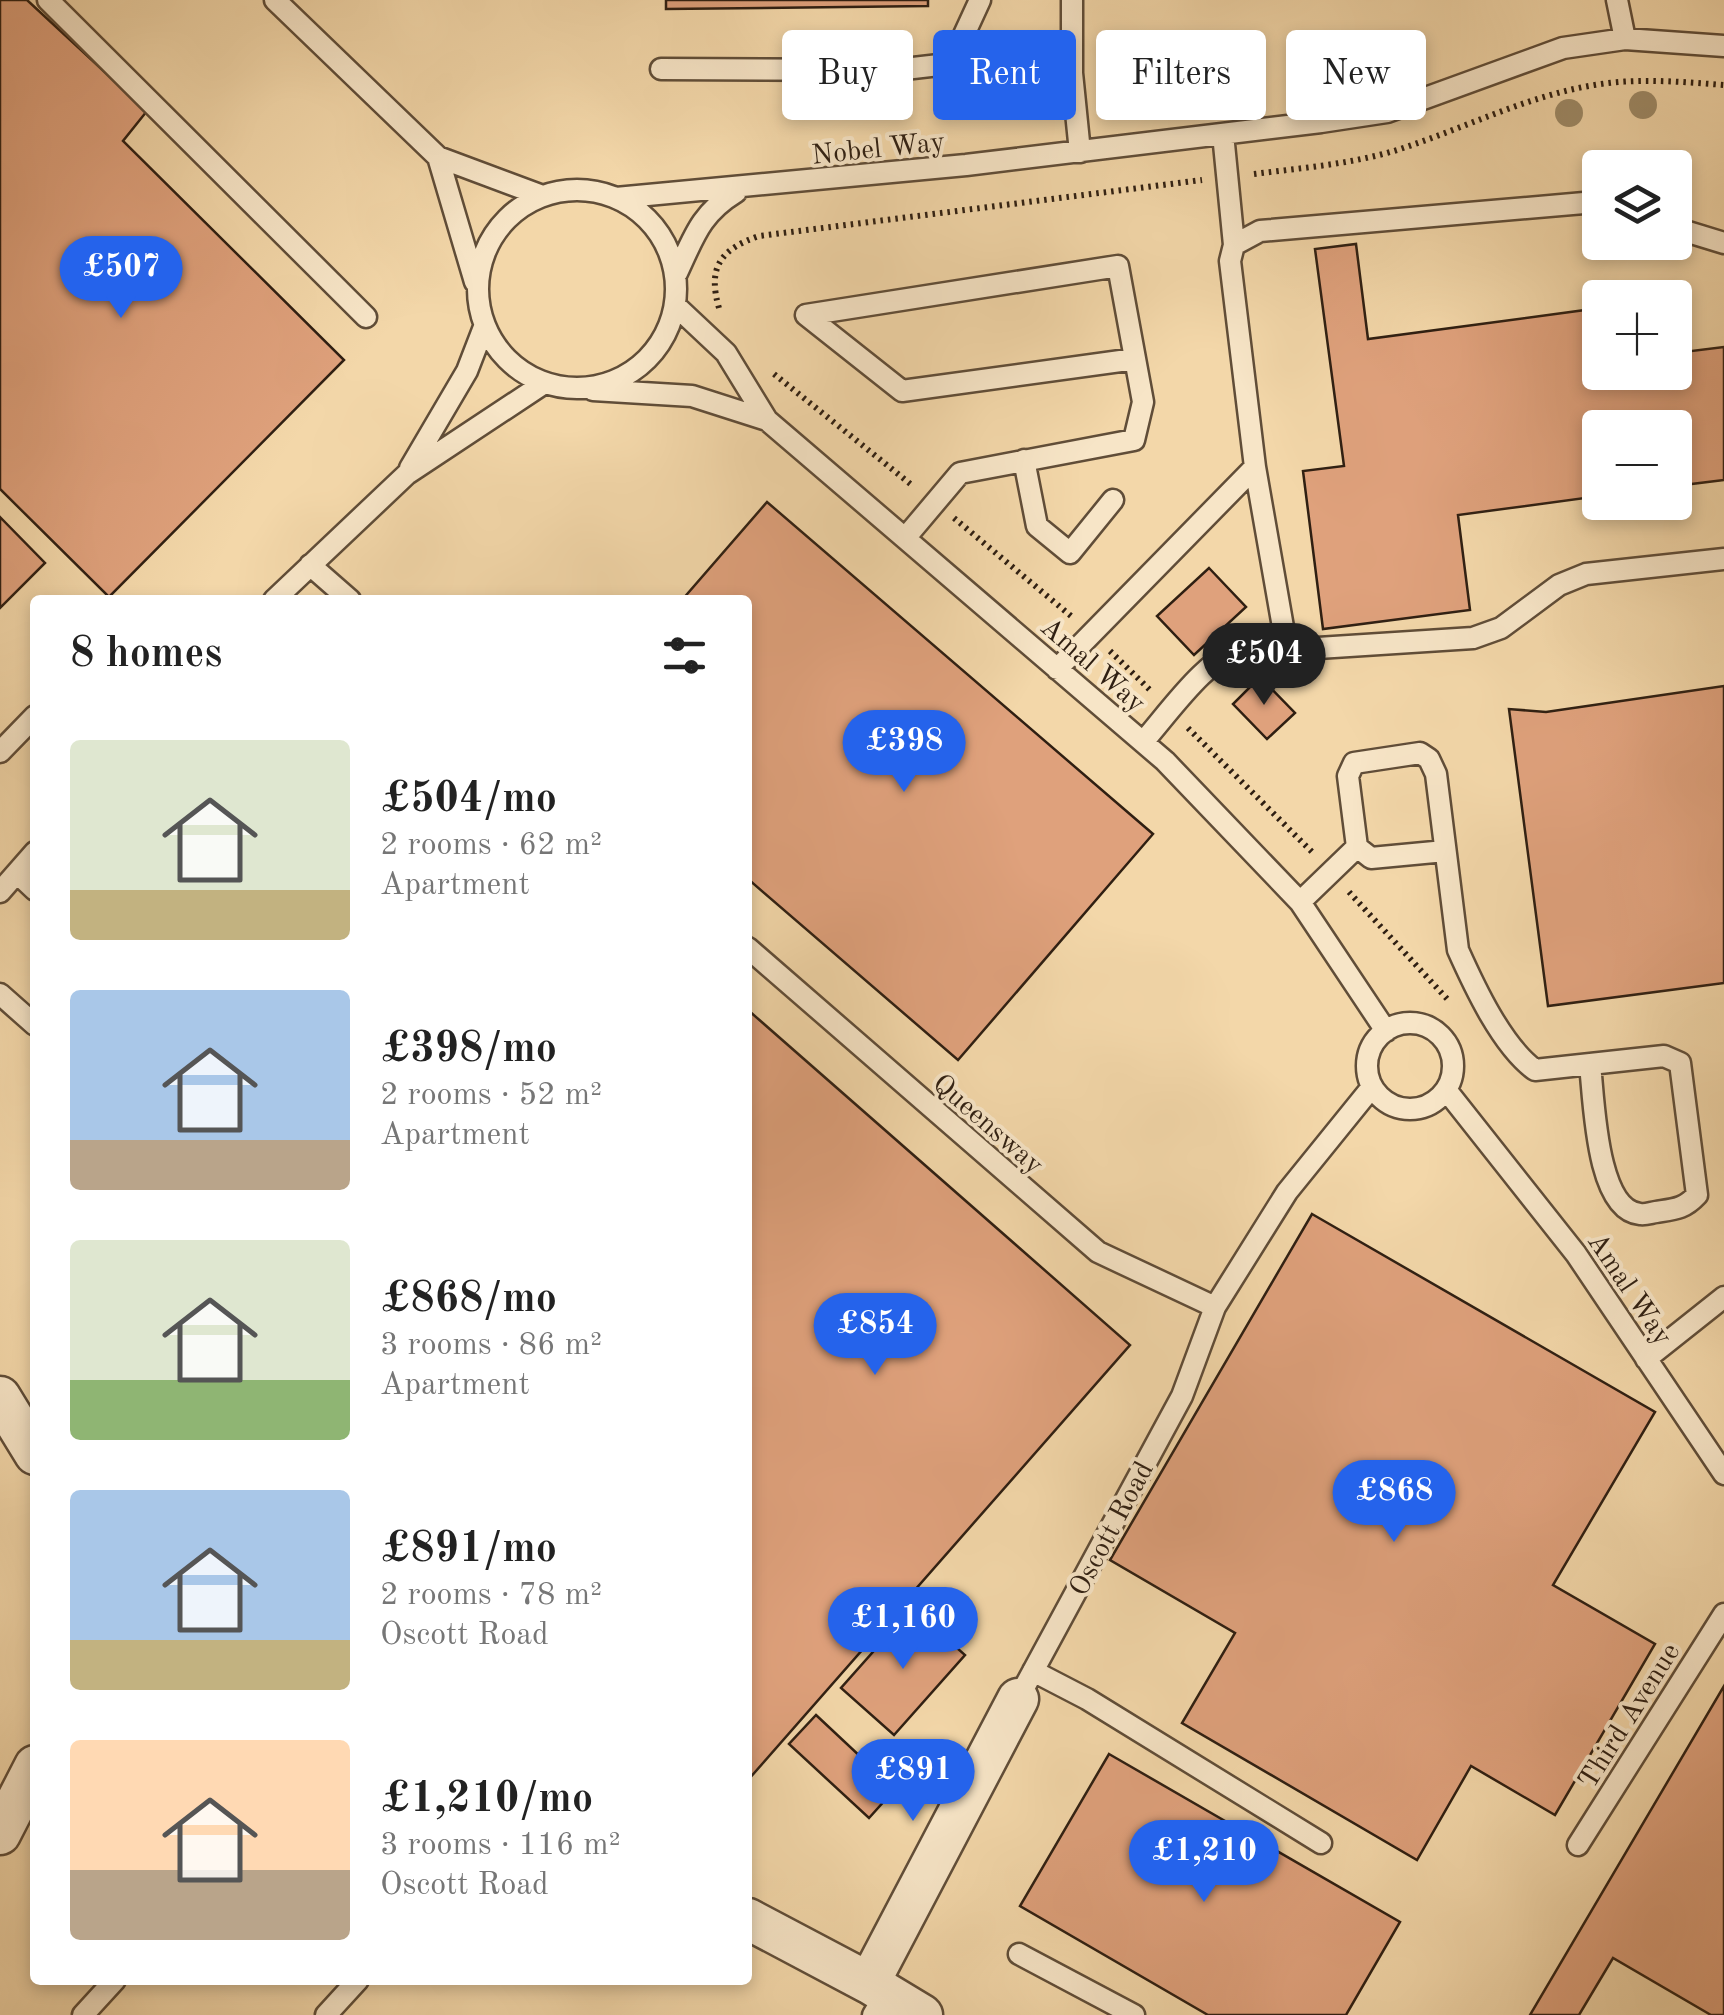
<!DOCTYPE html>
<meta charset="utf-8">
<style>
:root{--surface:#fff;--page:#f6f6f6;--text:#222;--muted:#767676;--accent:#2563eb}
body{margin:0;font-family:"Old Standard TT",serif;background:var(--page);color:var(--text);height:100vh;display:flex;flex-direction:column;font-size:38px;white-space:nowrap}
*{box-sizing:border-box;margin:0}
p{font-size:32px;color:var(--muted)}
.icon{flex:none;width:55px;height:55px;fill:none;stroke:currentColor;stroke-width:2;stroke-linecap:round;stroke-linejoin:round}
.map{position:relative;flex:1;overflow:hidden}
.drawer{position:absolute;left:30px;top:595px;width:722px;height:1390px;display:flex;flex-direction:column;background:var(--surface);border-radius:10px;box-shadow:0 5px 15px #0003}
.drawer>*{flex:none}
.banner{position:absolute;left:782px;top:30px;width:790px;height:90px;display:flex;gap:20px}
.controls{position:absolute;left:1582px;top:150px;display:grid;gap:20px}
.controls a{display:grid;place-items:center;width:110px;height:110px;border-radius:10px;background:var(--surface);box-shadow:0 5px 15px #0003;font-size:50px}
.price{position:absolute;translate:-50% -85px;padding:0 22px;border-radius:35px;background:var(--accent);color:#fff;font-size:32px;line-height:65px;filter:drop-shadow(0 2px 5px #0008)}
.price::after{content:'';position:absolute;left:50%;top:60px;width:30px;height:22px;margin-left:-15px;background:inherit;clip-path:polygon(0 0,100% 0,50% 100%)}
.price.on{background:#222;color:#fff}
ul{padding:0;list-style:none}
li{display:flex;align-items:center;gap:30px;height:250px;padding:0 40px}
li span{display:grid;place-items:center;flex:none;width:280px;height:200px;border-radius:10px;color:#555}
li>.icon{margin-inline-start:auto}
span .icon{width:120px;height:120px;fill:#fffc;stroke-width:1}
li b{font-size:42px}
h2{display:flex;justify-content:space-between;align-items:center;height:120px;padding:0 40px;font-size:42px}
.chip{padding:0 35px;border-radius:10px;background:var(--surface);box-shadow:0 5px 15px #0003;font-size:35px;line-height:90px}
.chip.on{background:var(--accent);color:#fff}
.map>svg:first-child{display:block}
</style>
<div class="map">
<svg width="1724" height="2015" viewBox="0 0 1724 2015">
<rect width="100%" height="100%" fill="#f3d7a9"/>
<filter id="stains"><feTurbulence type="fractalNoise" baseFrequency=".002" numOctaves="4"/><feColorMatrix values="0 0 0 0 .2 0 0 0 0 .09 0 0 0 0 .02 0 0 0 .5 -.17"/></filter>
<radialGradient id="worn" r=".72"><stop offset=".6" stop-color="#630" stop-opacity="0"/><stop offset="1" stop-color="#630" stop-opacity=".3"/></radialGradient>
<path fill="#dfa17c" stroke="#2f1f12" stroke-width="2.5" d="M0,0h27l120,111 -24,30 221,219 -235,237 -109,-108z
M666,0h262v6l-262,3z
M1356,244l12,95 232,-31v64h75v-19l49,-6v133l-49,6v-58h-75v68l-142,19 12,95 -147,19 -20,-158 41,-5 -29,-217z
M767,502l386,332 -195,226 -210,-181v-279h-66z
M0,517l45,46 -45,45z
M1209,568l37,39 -52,48 -37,-39z
M1260,677l35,36 -28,26 -34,-35z
M1724,686v297l-176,23 -39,-297 37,3z
M748,1010l382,335 -382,435z
M1312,1214l343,198 -102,173 102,59 -100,171 -84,-49 -54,94 -235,-137 53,-90 -125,-73z
M912,1608l53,47 -71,80 -53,-47z
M1724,1686v329h-13l-98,-57 -34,57h-49z
M816,1715l79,74 -26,29 -80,-74z
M1109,1754l291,168 -54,93h-138l-188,-109z"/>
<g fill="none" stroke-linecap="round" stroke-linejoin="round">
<g stroke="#604d38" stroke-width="25">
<path id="lane" d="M48,0l318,317
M275,0l163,157 102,38
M1072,0v73l8,79
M1617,0l8,39
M661,69l235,1 43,-5 18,-15 23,-50
M1223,134l11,111
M438,157l37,125
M478 289a99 99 0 1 1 198 0a99 99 0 1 1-198 0Z
M616,198l350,-33 355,-43 66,-10 176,-64 62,-9 99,7
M1675,228l49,15
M677,273c17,-36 23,-59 59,-81
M677,307l49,46 41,67 398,341 135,141 86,129
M593,390l99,6 75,24
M1024,460l13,66 33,27 43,-53
M1255,467l32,183
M410,468l57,-97 17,-44
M906,537l54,-64 174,-33 9,-38 -25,-136 -312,49 96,76 233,-32
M310,565l40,35
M274,600l133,-126 136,-90
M1057,669l198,-202 -25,-206 4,-16 26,-14 324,-28 16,2
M1143,742c29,-33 62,-83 105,-98 14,-4 26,1 39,6l186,-12 28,-10 58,-43 27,-11 138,-15
M0,752l35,-36
M1357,847l14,11 74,-7
M17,873l18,17
M0,892l35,-40
M1300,902l57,-55 -9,-71 6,-13 66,-10 9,6 7,15 22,176c17,38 44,96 77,120l129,-14 16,7 17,132c-13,14 -22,14 -41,17 -6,1 -11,3 -16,2 -44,-4 -46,-115 -50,-149
M748,948l350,304 117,55
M0,994l35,31
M1367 1066a43 43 0 1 1 86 0a43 43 0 1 1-86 0Z
M1447,1091l129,163 148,220
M1646,1359l78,-62
M1033,1671l54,28 234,144
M1018,1699l164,-303 33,-89 72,-115 85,-105
M1578,1845l146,-231
M1019,1954l115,61
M83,2015l32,-35
M326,2015l32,-35
M873,2015l13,-22"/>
</g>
<g stroke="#604d38" stroke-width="45">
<path id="street" d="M0,1397l35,57
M0,1834l35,-68
M748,1919l121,64 53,32
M869,1983l149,-284"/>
</g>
<path stroke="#2f1f12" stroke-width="6" stroke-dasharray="2.5 5" stroke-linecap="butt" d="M1254,174c47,-6 98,-10 143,-24 69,-22 133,-56 204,-66 41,-6 83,-2 123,1
M719,308c-12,-41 2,-59 40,-72l443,-56
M774,374l139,112
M954,518l117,98
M1110,651l41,40
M1188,728l126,126
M1349,892l100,109"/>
<use href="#lane" stroke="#f7e5c7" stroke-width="20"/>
<use href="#street" stroke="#f7e5c7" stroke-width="40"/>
</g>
<g fill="#9f8c69">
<circle cx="1643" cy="105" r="14"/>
<circle cx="1569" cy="113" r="14"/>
</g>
<g text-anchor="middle" stroke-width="8" stroke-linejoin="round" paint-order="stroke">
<g font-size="28" fill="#2f1f12" stroke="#f7e5c7">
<text transform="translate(878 147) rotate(-6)" y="10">Nobel Way</text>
<text transform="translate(1094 664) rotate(41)" y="10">Amal Way</text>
<text transform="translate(989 1123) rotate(41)" y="10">Queensway</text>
<text transform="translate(1631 1288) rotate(56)" y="10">Amal Way</text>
<text transform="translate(1110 1528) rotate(-62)" y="10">Oscott Road</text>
<text transform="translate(1628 1715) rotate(-58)" y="10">Third Avenue</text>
</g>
</g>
<rect width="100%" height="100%" filter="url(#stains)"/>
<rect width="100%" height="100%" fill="url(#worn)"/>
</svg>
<div class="controls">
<a><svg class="icon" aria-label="layers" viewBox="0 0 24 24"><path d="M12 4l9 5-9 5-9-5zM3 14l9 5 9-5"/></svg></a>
<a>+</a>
<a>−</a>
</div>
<b class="price" style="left:121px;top:321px">£507</b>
<b class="price on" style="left:1264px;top:708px">£504</b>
<b class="price" style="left:904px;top:795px">£398</b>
<b class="price" style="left:875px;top:1378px">£854</b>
<b class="price" style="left:1394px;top:1545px">£868</b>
<b class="price" style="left:903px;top:1672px">£1,160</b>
<b class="price" style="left:913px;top:1824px">£891</b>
<b class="price" style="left:1204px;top:1905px">£1,210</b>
<div class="banner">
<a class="chip">Buy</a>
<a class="chip on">Rent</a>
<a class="chip">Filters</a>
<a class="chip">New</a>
</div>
<section class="drawer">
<h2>8 homes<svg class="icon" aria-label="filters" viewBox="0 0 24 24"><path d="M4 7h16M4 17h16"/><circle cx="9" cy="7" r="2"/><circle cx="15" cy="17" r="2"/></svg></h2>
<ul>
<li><span style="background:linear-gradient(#dfe7d0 75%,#c2b280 0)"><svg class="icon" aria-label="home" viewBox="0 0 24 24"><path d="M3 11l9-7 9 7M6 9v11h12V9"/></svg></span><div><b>£504/mo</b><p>2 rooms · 62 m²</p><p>Apartment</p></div></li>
<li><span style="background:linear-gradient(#a9c7e8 75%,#b9a48a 0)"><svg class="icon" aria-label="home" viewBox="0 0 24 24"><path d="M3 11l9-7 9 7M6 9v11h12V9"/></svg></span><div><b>£398/mo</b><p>2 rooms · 52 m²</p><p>Apartment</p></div></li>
<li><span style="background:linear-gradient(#dfe7d0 70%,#8fb573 0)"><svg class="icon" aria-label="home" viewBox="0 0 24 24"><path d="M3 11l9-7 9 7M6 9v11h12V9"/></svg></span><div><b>£868/mo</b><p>3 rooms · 86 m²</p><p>Apartment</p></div></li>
<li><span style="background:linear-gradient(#a9c7e8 75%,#c2b280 0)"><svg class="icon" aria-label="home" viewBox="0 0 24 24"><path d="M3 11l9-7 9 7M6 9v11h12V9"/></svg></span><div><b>£891/mo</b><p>2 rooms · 78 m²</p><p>Oscott Road</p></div></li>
<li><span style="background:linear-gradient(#ffd9b3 65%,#b9a48a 0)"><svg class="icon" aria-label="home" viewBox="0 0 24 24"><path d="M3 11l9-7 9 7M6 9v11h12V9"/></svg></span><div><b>£1,210/mo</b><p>3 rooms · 116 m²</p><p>Oscott Road</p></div></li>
</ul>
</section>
</div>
